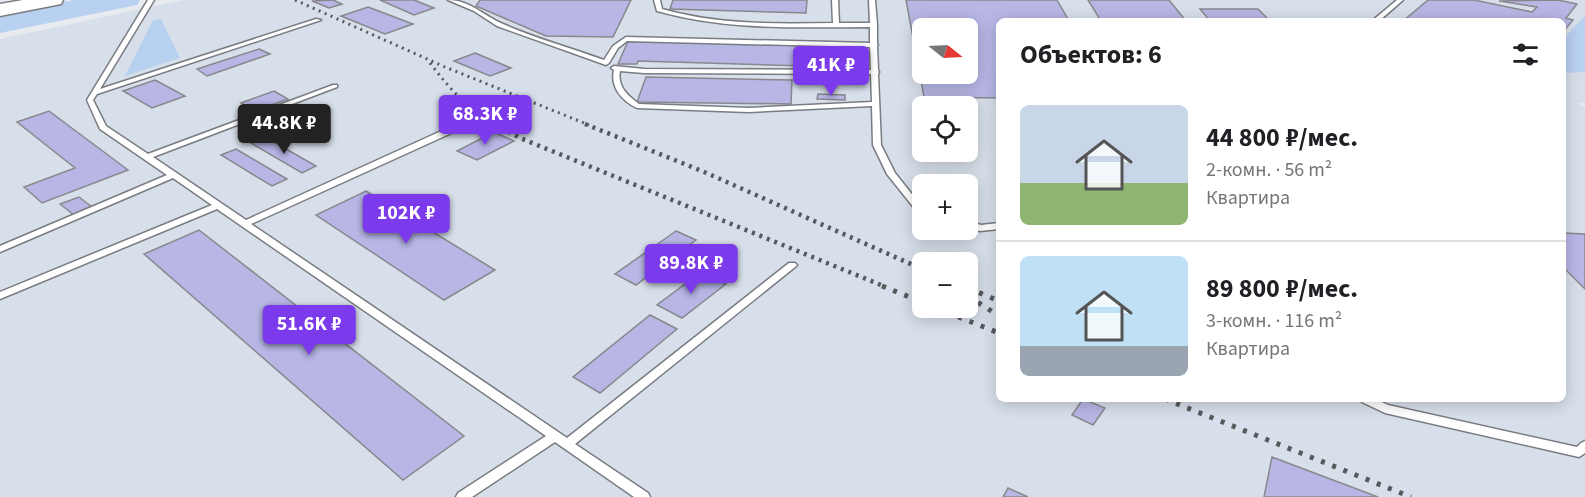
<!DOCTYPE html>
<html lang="ru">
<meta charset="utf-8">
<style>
:root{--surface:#fff;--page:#f6f6f6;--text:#202124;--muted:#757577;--line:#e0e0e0;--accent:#7c3aed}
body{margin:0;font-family:"Source Sans 3",sans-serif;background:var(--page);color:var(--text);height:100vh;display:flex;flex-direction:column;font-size:22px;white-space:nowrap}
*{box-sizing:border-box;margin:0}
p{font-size:20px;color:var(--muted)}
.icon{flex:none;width:33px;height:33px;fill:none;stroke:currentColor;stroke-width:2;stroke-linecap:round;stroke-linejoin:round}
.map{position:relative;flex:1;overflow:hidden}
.panel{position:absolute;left:996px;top:18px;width:570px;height:384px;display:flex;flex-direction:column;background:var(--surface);border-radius:9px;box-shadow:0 3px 15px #0003}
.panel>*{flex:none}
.needle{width:39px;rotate:108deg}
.tools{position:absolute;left:912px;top:18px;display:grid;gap:12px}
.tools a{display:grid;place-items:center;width:66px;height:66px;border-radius:9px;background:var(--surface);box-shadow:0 3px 15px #0003;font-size:30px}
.price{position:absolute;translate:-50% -51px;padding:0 14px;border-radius:6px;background:var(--accent);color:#fff;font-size:20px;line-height:39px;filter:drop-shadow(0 2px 3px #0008)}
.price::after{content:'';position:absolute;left:50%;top:36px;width:18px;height:14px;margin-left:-9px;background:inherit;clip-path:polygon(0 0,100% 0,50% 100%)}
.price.on{background:#222;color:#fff}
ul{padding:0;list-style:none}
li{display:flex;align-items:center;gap:18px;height:150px;padding:0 24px}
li+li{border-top:2px solid var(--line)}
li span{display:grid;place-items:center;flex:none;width:168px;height:120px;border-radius:9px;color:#555}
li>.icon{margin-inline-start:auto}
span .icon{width:72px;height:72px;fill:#fffc;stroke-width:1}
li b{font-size:26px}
h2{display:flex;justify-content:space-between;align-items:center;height:72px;padding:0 24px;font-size:26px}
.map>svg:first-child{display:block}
</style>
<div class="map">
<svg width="1585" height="497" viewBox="0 0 1585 497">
<rect width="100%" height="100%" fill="#e7ebf0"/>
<path fill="#d7dfea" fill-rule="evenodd" d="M184,0h1401v103h-7l7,5v389h-1585v-458zM999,21h564v378h-564zM922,28h46v46h-46zM922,106h46v46h-46zM922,184h46v46h-46zM922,262h46v46h-46z"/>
<path fill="#b8d1f1" d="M74,0h66l-3,5 -137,28v-19z
M1585,16v56l-22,1v-34z
M161,19l19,39 -55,18 28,-56z"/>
<path fill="#b7b6e5" stroke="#88888d" stroke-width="1.5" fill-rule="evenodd" d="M333,0l9,4 -13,4 -17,-7z
M380,0h34l20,8 -20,7z
M480,0h151l-18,37 -67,-1 -70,-30z
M673,0h134l-1,13 -136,-4z
M906,0h151l12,21h-70v77l-75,-1zM922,28h46v46h-46z
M1088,0h81l17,21h-85z
M1428,0h46l58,12 5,-5 -38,-6 59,-1 19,4 -11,14 7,2 -10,12v-11h-160z
M368,7l45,17 -28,10 -44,-18z
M1200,9h58l12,12h-60z
M629,39l210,6v22l-201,-6 -1,3h-19z
M259,49l11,5 -63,22 -10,-7z
M475,53l36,15 -21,8 -36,-15z
M646,77l146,3 -1,24 -154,-2z
M155,80l30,16 -33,12 -29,-17z
M274,91l14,8 -33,12 -14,-8z
M818,94l27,1v5l-28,-1z
M49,111l79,59 -86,33 -18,-16 51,-19 -58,-46z
M494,132l20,9 -37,19 -20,-9z
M265,137l51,29 -14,7 -51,-30z
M236,149l51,30 -15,7 -51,-31z
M366,191l129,79 -51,30 -128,-85z
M79,197l13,10 -18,8 -14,-11z
M199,230l265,206 -61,44 -259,-226z
M676,231l20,9 -60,45 -21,-11z
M1563,233l22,1v55l-22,-22z
M701,272l25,12 -44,34 -25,-13z
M650,315l27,14 -77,64 -27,-16z
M1083,399l22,9 -12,17 -21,-10z
M1272,457l106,40h-114z
M1008,488l20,9h-25z"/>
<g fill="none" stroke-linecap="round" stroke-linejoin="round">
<g stroke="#797c81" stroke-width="3">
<path id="lane" d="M148,0h6l-54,89 216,-70 5,1 -224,74 -4,6 13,26 42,28 185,-69h4v2l-184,70 93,63 215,-98h6v4l-216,98 316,214 222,-175h6l2,2 -2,2 -220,177 73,49 2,4h-16l-79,-55 -83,55h-16l2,-4 88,-57 -329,-227 -217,90v-7l212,-87 -39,-27 -173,74v-6l167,-71 -67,-46 -13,-29z
M448,0c22,0 36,16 55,24 32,14 68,24 101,36l9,-14 13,-9 244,6v-16c-73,0 -141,4 -213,-16l-3,-11h6l2,9c56,16 113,15 171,14l-1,-23h6l1,23h31l-1,-23h6l2,25v19l1,1 -1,1 1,24 1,2 -1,2 3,71 14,28 27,34v7h-3l-32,-40 -14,-29 -1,-39 -123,6 -112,-4c-15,-7 -27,-21 -23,-38l-3,-2 3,-2 30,3 227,1 -1,-23 -243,-6 -9,7 -9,15 -3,2 -109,-39 -23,-15zM620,71l24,2 227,1 1,28 -123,6 -110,-4c-12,-9 -22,-18 -19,-33z
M1397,0h6l-24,21h-7z
M968,221l13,4 18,-2v6l-19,2 -12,-4z
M1360,399h15l13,6 189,42 4,-4 4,-2v12l-6,4 -194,-44 -23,-11z"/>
</g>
<g stroke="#797c81" stroke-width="3">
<path id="primary" d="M23,0h40l-2,4 -61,12v-12z"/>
</g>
<use href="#lane" fill="#fff" fill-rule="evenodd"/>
<use href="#primary" fill="#fff" fill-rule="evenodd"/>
<path stroke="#57595c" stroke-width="3" stroke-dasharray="2 4.5" stroke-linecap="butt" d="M295,0l150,67 144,58
M430,63c20,26 38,47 67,62"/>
<path stroke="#57595c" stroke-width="4.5" stroke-dasharray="3 5" stroke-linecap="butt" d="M494,124l26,14 366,149
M585,124l117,47 220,98"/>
<path stroke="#57595c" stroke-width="5" stroke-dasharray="4 8" stroke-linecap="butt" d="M882,286l40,16
M968,288l31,13
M968,296l31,20
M936,308l63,25
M1165,399l246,98"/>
</g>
</svg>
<div class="tools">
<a><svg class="needle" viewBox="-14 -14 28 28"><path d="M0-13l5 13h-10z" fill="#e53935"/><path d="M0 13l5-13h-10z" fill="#757577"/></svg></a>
<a><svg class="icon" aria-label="locate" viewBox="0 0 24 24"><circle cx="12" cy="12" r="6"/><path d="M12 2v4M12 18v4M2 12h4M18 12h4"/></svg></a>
<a>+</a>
<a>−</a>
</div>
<b class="price" style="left:831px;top:97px">41K ₽</b>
<b class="price" style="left:485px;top:146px">68.3K ₽</b>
<b class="price on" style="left:284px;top:155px">44.8K ₽</b>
<b class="price" style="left:406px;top:245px">102K ₽</b>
<b class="price" style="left:691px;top:295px">89.8K ₽</b>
<b class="price" style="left:309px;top:356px">51.6K ₽</b>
<section class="panel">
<h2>Объектов: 6<svg class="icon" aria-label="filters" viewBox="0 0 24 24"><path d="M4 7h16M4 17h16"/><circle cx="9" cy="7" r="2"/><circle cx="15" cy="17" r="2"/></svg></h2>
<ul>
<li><span style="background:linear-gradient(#c9d6e8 65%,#8fb573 0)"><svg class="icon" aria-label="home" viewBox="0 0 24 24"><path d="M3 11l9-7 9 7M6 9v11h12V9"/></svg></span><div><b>44 800 ₽/мес.</b><p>2-комн. · 56 m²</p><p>Квартира</p></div></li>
<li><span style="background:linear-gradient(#bfe0f5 75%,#9aa5b1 0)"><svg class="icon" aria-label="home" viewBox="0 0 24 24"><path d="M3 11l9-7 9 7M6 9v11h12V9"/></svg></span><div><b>89 800 ₽/мес.</b><p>3-комн. · 116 m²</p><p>Квартира</p></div></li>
</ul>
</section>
</div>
